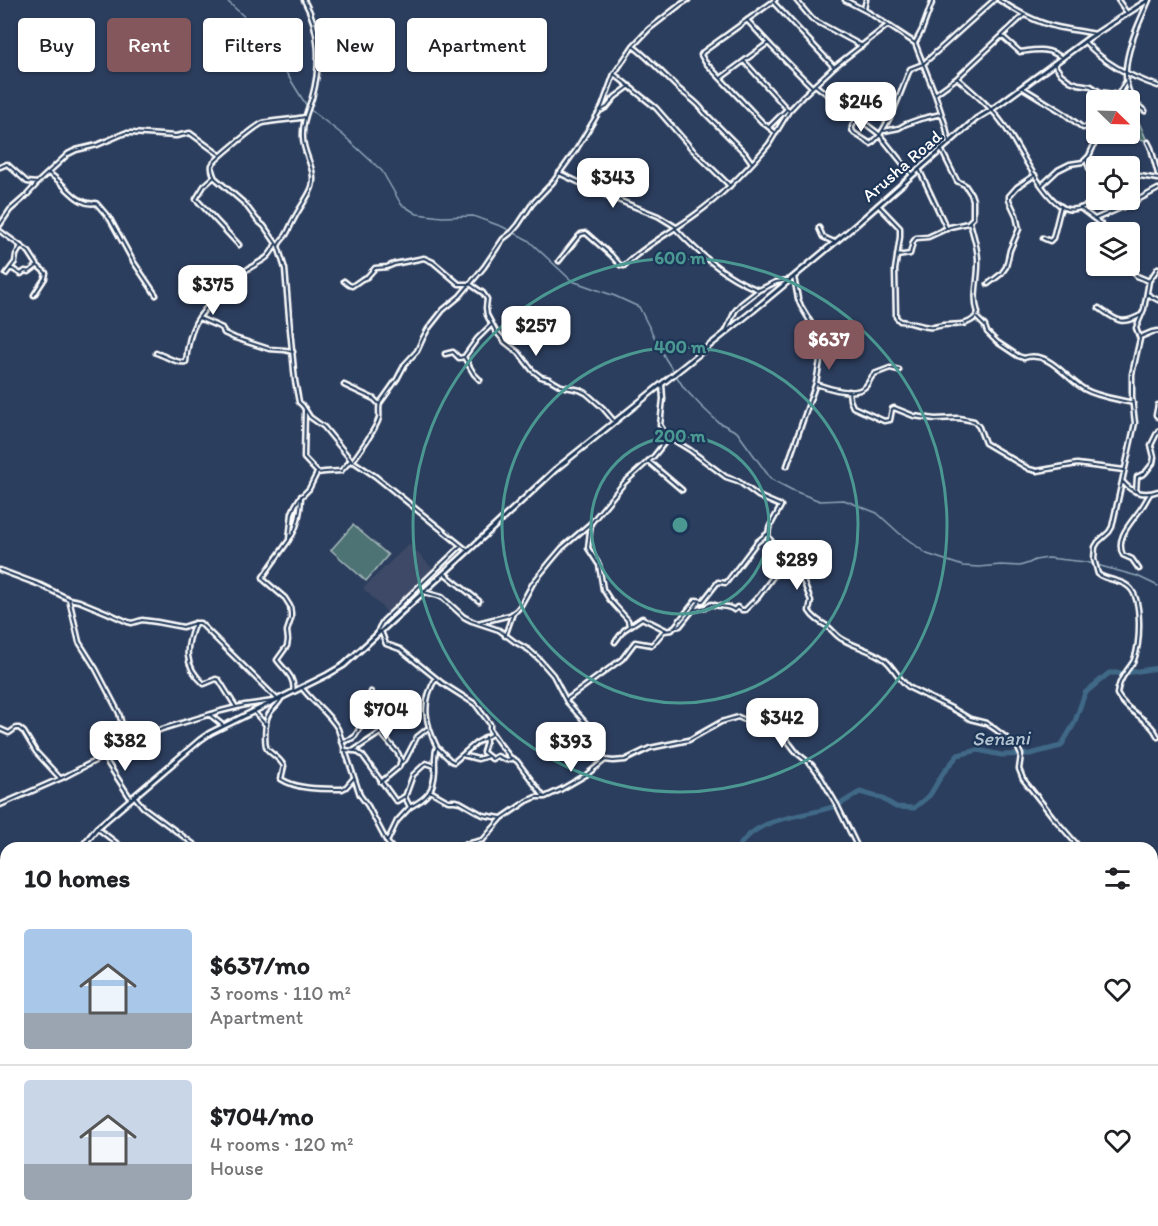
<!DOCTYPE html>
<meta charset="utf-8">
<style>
:root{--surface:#fff;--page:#f2f2f2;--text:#202124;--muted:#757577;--line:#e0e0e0;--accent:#84575d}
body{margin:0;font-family:Itim,sans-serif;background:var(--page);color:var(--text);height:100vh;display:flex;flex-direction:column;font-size:22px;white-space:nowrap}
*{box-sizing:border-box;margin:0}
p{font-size:20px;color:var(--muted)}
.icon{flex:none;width:33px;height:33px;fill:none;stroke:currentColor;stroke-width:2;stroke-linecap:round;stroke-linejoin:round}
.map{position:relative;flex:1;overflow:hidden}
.panel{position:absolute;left:0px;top:842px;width:1158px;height:386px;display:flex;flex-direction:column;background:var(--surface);border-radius:18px 18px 0 0;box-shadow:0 2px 4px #0004}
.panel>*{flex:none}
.top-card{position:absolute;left:18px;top:18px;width:600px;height:54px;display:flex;gap:12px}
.needle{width:39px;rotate:113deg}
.controls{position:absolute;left:1086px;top:90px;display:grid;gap:12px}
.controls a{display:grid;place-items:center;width:54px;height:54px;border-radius:6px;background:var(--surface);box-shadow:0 2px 4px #0004;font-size:30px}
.price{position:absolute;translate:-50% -51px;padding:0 14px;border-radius:12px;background:#fff;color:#222;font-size:20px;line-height:39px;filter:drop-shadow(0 2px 3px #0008)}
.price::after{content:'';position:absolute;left:50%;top:36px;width:18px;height:14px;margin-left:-9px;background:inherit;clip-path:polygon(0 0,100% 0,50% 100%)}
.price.active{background:var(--accent);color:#fff}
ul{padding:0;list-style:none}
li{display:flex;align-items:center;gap:18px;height:150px;padding:0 24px}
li+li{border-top:2px solid var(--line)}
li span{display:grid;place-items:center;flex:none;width:168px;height:120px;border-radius:6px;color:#555}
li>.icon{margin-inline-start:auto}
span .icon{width:72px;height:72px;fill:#fffc;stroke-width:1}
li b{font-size:26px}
h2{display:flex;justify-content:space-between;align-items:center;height:72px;padding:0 24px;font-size:26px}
.tag{padding:0 21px;border-radius:6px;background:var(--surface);box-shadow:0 2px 4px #0004;font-size:21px;line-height:54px}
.tag.active{background:var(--accent);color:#fff}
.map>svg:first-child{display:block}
</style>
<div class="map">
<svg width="1158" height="1226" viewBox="0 0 1158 1226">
<rect width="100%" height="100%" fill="#2c3e5e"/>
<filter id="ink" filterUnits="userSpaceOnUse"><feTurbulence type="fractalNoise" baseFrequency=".0167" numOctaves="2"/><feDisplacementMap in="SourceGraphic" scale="12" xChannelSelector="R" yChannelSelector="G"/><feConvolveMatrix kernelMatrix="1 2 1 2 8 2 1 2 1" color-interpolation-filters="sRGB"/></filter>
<g filter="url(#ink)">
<path fill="#3e4966" d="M409,544l25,26 -45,44 -26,-26z"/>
<path fill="#4e7375" stroke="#a6b9ba" stroke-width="1.5" d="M1130,113l8,7 9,21 -23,-7h6z
M353,525l35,30 -22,26 -35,-31z"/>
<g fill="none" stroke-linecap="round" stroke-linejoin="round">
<path stroke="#8ca5b7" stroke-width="1.5" d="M226,0l35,32 47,76 35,27 39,36 19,33 16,10 25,3 31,-1 30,11 25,13 44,41 43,15 24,11 26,51 19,30 17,18 17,16 19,10 34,47 23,12 26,10 24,-1 33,13 22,20 28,21 36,12 16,1 22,-2 19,1 9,-3 6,-3 13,-2 38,4 51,14 21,10"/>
<path stroke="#406987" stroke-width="5" d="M738,848c20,-33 65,-30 97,-42 9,-3 17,-10 25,-14l21,6 15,9 18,1 16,-13 13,-22 15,-18 20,-5 23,5 29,-1 31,-8 13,-22 11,-31 24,-20h16l33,-5
M180,1221l5,3 10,-3
M204,1221h2l4,5"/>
<g stroke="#fff" stroke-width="7">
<path id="minor" d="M304,0c17,30 17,66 8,98 -5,14 -10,25 -9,40 0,16 14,32 9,49 -4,11 -13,21 -18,32 -3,5 -5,11 -8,16 -3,4 -6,6 -8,11l7,23 5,60 5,52 4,21 4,4 7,11 14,10 27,33 24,16 93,75
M775,0l-72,52 -2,3 4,7 57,60 14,11
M796,0l16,19 50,27
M845,0l23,12 47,31 20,51 11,33 3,16
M999,0c19,12 36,22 58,27 13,3 26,4 38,7
M1118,0l9,13
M773,2l61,65
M864,9l2,-9
M747,20l25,27 40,40
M1002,36l18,16c16,-2 28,-5 42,6
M1085,42c19,21 46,35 73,44
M915,43l7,-13 11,-30
M633,46c17,13 31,29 46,43 9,8 19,13 25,23l41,41 7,10
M744,61l44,49
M1054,64l7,10 9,7 8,3 13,2 9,6 19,3
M614,74l42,34 36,41 38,37
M721,78l47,-35
M957,78c16,14 33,28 46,46 14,19 42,79 64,85 9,2 22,-4 30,-9
M815,85l64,49 33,41
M1023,88l39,24 21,16 3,-1 6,-8h4
M935,94l22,-16 67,-63
M1115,100l10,-17
M600,111l7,-4 8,-10 15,-11
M1145,111c-38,-26 -10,-78 4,-111
M858,118c-4,5 -9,9 -4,15l17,11 9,-9
M769,127l18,-18
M884,131l15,-3 7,-4 14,-5 21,-5
M880,135l13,-23 17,-43 13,-5 71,-64
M1148,142l3,6 7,26
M1086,159l3,9 7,9
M0,167l7,-3 20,18 10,1 31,-29 8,-4 21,-5 28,-12h6l45,3 14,-3 30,22
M919,169l28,60
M48,173c16,8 28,34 48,30l2,2 12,14 23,42 23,34
M559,173l49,23 50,20 18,11
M214,177l-10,9 -8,13 43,46
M1130,178l10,-2 18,3
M1042,185l16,-15 12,-6 13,-2 6,-6 10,-22
M878,205l22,23v9l-5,33 1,47 4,4c10,1 19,5 29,6 5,1 9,-1 14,-2 12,-1 28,2 35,-12 -6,-17 1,-34 0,-53 0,-12 -5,-25 -8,-38
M1080,208l21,16 5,8
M1095,219l35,-15 28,-15
M0,225l10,-15 16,-14 10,-11
M675,228c23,25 53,51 84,62
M819,228l4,9 11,5
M0,231l29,21 9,14 8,7 -1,5 -11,17
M1043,238l7,3 3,-3 8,-32
M278,246l-14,-20 -7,-6 -12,-16 -30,-26c-2,-4 -4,-8 -3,-13 2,-5 45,-40 51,-42 13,-3 28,-3 42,-6
M897,256l13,-2 3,-12 3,-4 12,-1 22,-10 18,-4 5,-5v-18l-2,-6 -6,-9 -8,-4 -16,-32
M559,261l19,-24 3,-3 5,-1 25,22 9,10 4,1c21,-21 48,-34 72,-52 25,-18 47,-40 68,-64l5,-6 20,-33 14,-15 31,-29 54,-42
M1126,266l11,10 12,5
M11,268l10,6 4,-3 4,1 8,-6
M1158,268l-9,13 -5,28 -8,19 4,11 -8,35v23l3,26 -2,9 -21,95 -3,5 -11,10 -3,5 -1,12 4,15c10,7 22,5 31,13 14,12 11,57 5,73 -2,5 -6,8 -8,12 -5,7 -8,14 -9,22 10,19 33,24 41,43
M6,274l9,-12 1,-7 5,-9
M344,281l5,4 3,1 10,-7 5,-2 8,-9 12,-1 7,-3 30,-6 9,4 26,22h11l13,9 4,6 -1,9 1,7 8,15 10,12 14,11 13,17 9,7 8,2 12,7 19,4 6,3 17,15 11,13
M988,284l13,-10 5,-7 4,-17 9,-21 -3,-14 -7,-15v-4l8,-9 18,-12
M1147,294l11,6
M1099,308c17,12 22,18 42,7
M199,318l23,10 2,5 11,5 34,11 16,1 8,2
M977,318l8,8 2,6 10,10 21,14 6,2c25,-8 41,20 60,31 14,8 33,10 49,14
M726,331l9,-20 6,-7 18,-14 17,-8 12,-2
M1140,337l12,-5 6,-1
M156,353c10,3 21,11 30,9 1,-13 4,-29 10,-40 9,-16 34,-39 49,-51 13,-10 23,-9 30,-26
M445,354l8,-2 6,6 5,-1 13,-18 14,-14
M464,357l10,17 6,6
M662,384l1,15 -3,26 7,11 23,14 36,27 12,4 20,15 23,10 -12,22 -1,8 7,11 19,20 8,11 9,23 -2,10c4,7 11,11 18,15 6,4 9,10 15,13 13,8 30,11 43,21 10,8 14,21 25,28l45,22 15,9 16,4 9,6 22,17 4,9 -2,14 4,10 30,38 27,31
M816,384c12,4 38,13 49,3 4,-4 5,-9 9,-13l16,-6 9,2
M344,385l30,14 5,5
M849,391l1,9 3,7 31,14 6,-1 2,-11 2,-1 20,8 21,3 24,-1 15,3 5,6 6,16 44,26 8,2 40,-7 47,6
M1158,405l-2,10 2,2
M305,410l-1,48 14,15
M648,461l34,29
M352,462c6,-8 25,-35 27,-44 1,-4 -1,-9 1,-15l17,-24 8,-15 12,-13 6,-13 5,-9 15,-19 17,-14 24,-29 19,-28 9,-7 6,-7 14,-21 21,-22 23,-32 26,-43 12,-33 19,-28 16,-17 32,-25 7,-4
M787,466l29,-83 5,-28 -2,-16 -3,-8 -15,-25 -3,-7 -4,-22
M1123,482c9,11 22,14 35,9
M1136,492l1,-15 8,-4 8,-10 1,-6 -3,-12 7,-14
M591,523l-3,25 11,17 4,24 7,11 18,20 1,6
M290,538c8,-10 11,-30 11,-42
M1139,569l-7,-10 -9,-4c-9,-18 11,-35 19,-48 3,-4 5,-9 8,-13
M0,570l40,15 29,14 10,43 17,27 23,44 8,31
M444,573l35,28
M424,592l18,5 22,20 8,4 27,9 16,12 14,8 10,9 14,16 14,27 19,21 19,37
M69,599l10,2 29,12 20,9 4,1 10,-3 15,2 26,5 12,-4h5l78,77
M693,610l13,-3 6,-3c7,4 15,0 22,6l3,-3 5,3h3l14,-14 13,-18 15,-17
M195,623c-10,24 -12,42 9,61l12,-5 3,1 17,27
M478,623l32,-8 7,-5 4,-5 12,-22 18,-22 11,-13 29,-25 33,-40 30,-27 15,-19
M674,627l6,-1 20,-25
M381,631l5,13 14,5 42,34 33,21 15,20v6l9,13 11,14 7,4 27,36
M377,635l2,-7 4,-7 78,-75
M505,636l8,-23
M615,642l9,-12 18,-12 24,12
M302,688c11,15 26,24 36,41l22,66 8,11 19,36 5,6
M293,692c3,-15 -9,-22 -16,-32l10,-14 1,-6 -1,-9 4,-12v-6l-1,-7 -5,-8 -21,-18 -1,-3 26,-37 3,-27 3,-7 4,-7 10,-10 8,-16 8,-1 16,-1 10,-11
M282,697c-3,8 -11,12 -14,19 -3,6 -4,28 -1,33 6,7 11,7 17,17l-3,13c17,11 42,10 61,10l4,-2 7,-8
M566,700l56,-41 13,-17 17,3 12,-14 8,-1 24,-30 7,1 15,-19 8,1 31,-41 10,-8
M254,712l12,13
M210,715l14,11
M0,729l9,4 7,-5h3l5,4 12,20 24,26
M380,732l18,21 3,7 -2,7 -18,15
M485,737l1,5 -3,10 9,7 5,-3 9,4 5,-1
M341,742c5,-2 11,-2 14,-6 8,-10 11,-32 16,-44
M437,747l13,13 4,2 22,-19 16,-9
M344,750l12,1 7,5 32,44 2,1 8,-5
M353,751l36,-24 9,-13
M462,755l16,4 10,-3
M103,756l28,43
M400,763l5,-3 12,-23 10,-8
M430,791l18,10h7l5,1 23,13 18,3
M134,796l9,11 56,41
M0,805l64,-28 69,-36 29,-12 59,-18 24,-6 28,-4
M410,807c18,-9 24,-17 25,-37 0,-8 -1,-16 2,-23 -12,-24 -16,-45 -1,-69
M97,828l26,20
M387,842l10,-21 13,-14 -5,-10 8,-22 13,-12 9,3
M450,848l33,-8 19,-22 25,-17 9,-4h9l15,-7 26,-15 19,-15 8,1 12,-1 25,-12 39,-8 32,-18 17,-5 43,18 6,5 10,13 15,12 8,11 17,29 21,43
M0,888l6,5
M1152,914l6,2
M0,1039l6,9
M0,1055l6,-1
M1152,1062l6,9
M1152,1218l6,7
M257,1221l1,5
M326,1221l6,5
M372,1221l2,5
M594,1221l5,5
M700,1221l4,5
M311,1226l5,-5
M559,1226l2,-5
M817,1226v-5"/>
</g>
<g stroke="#fff" stroke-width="8">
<path id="secondary" d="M81,848l16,-20 103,-88 10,-7 117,-58 17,-10 124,-114 88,-82 199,-160 102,-85 119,-105 15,-9 98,-72 59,-38
M0,928l6,-6"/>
</g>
<use href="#minor" stroke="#1d3557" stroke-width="2"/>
<use href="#secondary" stroke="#1d3557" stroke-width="3"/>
</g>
</g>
<g fill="none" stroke="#4b9892" stroke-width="3">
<circle cx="680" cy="525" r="89"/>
<circle cx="680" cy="525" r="178"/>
<circle cx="680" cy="525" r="267"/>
</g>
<g text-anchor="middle" stroke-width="4.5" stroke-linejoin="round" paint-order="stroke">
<g font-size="18" fill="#fff" stroke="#1d3557">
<text transform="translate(902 166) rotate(-41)" y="6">Arusha Road</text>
</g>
<g font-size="20" font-style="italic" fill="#b3c3cf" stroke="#1d3557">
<text transform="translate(1001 738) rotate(-1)" y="7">Senani</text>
</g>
</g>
<circle cx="680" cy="525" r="9" fill="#4b9892" stroke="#1d3557" stroke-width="3"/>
<g font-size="18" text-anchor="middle" font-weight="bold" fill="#4b9892" stroke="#1d3557" stroke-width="4.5" stroke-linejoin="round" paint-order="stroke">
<text x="680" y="264">600 m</text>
<text x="680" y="353">400 m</text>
<text x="680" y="442">200 m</text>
</g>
</svg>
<div class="controls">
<a><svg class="needle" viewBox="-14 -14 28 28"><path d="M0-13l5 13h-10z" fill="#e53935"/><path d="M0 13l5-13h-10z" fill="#757577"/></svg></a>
<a><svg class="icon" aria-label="locate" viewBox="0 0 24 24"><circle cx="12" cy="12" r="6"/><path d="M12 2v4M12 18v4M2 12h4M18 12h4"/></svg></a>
<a><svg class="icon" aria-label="layers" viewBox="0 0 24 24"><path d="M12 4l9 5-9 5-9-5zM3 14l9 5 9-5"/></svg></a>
</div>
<b class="price" style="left:861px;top:133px">$246</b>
<b class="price" style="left:613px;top:209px">$343</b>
<b class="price" style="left:213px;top:316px">$375</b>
<b class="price" style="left:536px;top:357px">$257</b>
<b class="price active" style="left:829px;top:371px">$637</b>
<b class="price" style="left:797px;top:591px">$289</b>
<b class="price" style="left:386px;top:741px">$704</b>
<b class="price" style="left:782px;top:749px">$342</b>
<b class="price" style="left:125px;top:772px">$382</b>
<b class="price" style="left:571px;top:773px">$393</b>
<div class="top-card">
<a class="tag">Buy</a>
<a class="tag active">Rent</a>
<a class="tag">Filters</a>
<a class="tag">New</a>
<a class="tag">Apartment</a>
</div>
<section class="panel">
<h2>10 homes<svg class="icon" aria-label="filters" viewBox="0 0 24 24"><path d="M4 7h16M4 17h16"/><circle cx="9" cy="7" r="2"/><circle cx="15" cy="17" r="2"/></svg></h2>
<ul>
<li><span style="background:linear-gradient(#a9c7e8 70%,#9aa5b1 0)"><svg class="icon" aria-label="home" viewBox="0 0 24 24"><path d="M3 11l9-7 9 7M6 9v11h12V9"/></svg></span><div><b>$637/mo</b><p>3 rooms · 110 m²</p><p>Apartment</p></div><svg class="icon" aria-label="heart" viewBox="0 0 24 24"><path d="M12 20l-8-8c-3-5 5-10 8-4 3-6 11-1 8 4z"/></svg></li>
<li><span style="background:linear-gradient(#c9d6e8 70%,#9aa5b1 0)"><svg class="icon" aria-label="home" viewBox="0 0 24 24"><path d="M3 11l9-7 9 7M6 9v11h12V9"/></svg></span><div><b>$704/mo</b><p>4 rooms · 120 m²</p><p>House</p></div><svg class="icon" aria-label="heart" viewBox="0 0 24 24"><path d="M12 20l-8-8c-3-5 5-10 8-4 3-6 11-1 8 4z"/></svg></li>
</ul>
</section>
</div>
